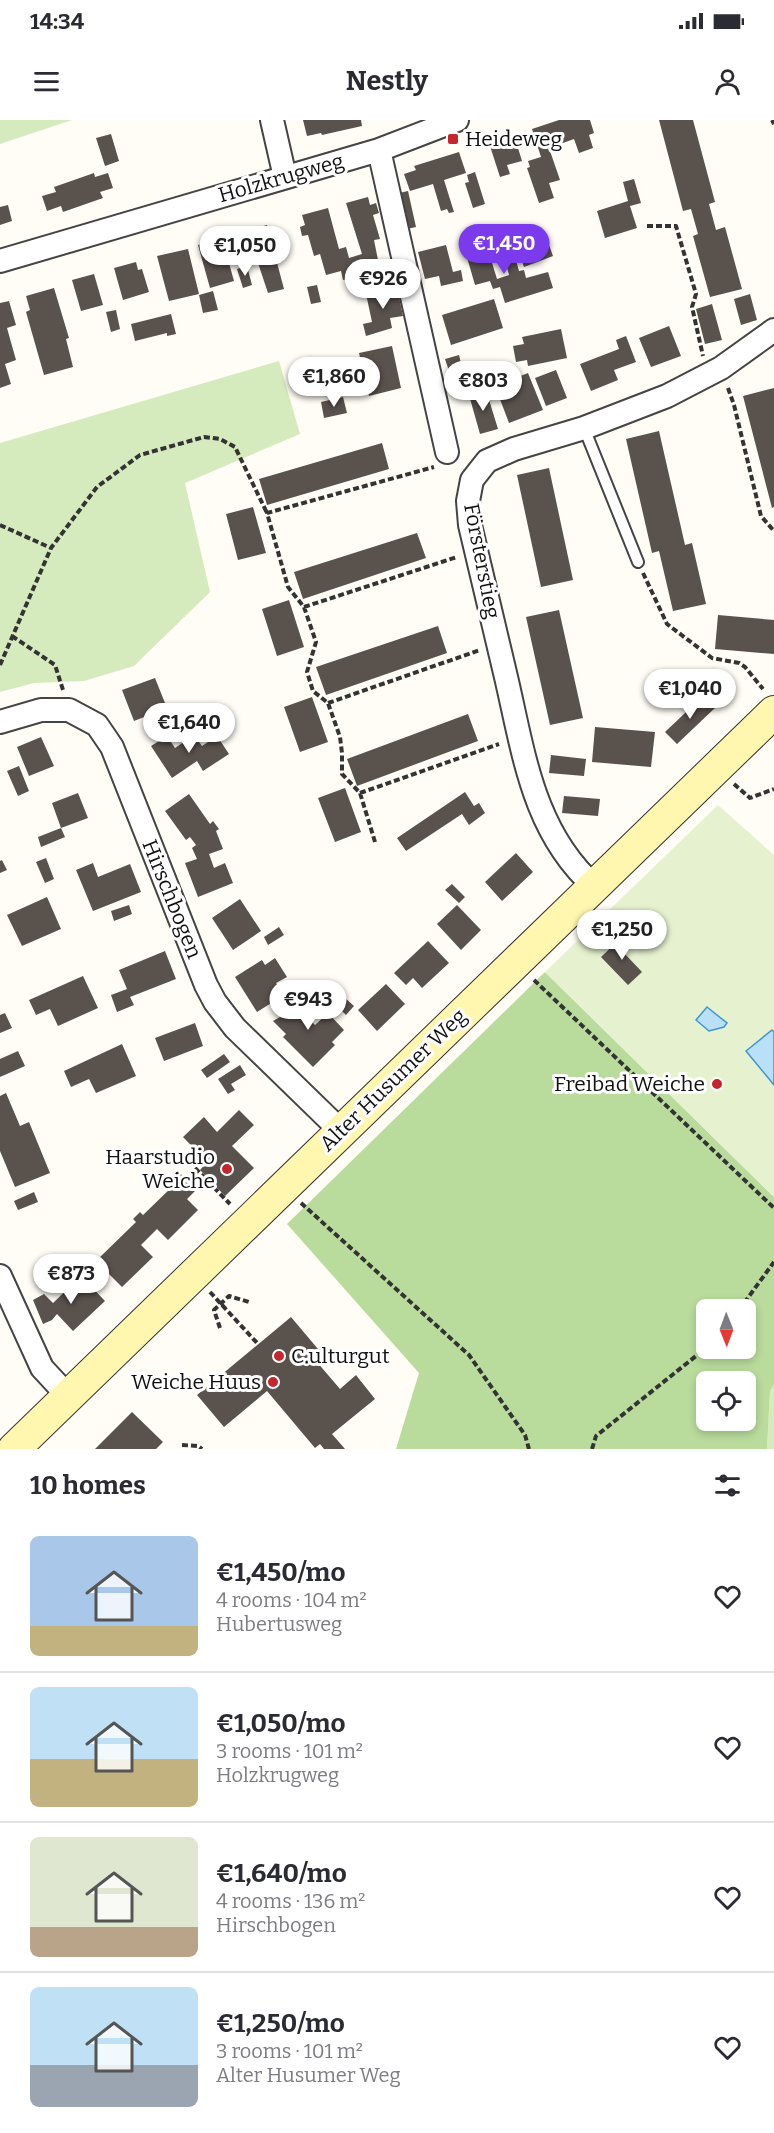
<!DOCTYPE html>
<meta charset="utf-8">
<style>
:root{--surface:#fff;--page:#f2f2f3;--text:#2b2b33;--muted:#7c7c81;--line:#e1e1e2;--accent:#7c3aed}
body{margin:0;font-family:Bitter,serif;background:var(--page);color:var(--text);height:100vh;display:flex;flex-direction:column;font-size:22px;white-space:nowrap}
*{box-sizing:border-box;margin:0}
p{font-size:20px;color:var(--muted)}
.icon{flex:none;width:33px;height:33px;fill:none;stroke:currentColor;stroke-width:2;stroke-linecap:round;stroke-linejoin:round}
.map{position:relative;height:1329px;overflow:hidden}
.details{display:flex;flex-direction:column;background:var(--surface);flex:1}
.details>*{flex:none}
.needle{width:39px;rotate:179deg}
.fabs{position:absolute;left:696px;top:1179px;display:grid;gap:12px}
.fabs a{display:grid;place-items:center;width:60px;height:60px;border-radius:9px;background:var(--surface);box-shadow:0 3px 9px #0003;font-size:30px}
.price{position:absolute;translate:-50% -51px;padding:0 14px;border-radius:21px;background:#fff;color:#222;font-size:20px;line-height:39px;filter:drop-shadow(0 2px 3px #0008)}
.price::after{content:'';position:absolute;left:50%;top:36px;width:18px;height:14px;margin-left:-9px;background:inherit;clip-path:polygon(0 0,100% 0,50% 100%)}
.price.current{background:var(--accent);color:#fff}
ul{padding:0;list-style:none}
li{display:flex;align-items:center;gap:18px;height:150px;padding:0 30px}
li+li{border-top:2px solid var(--line)}
li span{display:grid;place-items:center;flex:none;width:168px;height:120px;border-radius:9px;color:#555}
li>.icon{margin-inline-start:auto}
span .icon{width:72px;height:72px;fill:#fffc;stroke-width:1}
li b{font-size:26px}
h2{display:flex;justify-content:space-between;align-items:center;height:72px;padding:0 30px;font-size:26px}
.status{display:flex;justify-content:space-between;align-items:center;height:42px;padding:0 30px;background:var(--surface);direction:ltr}
.status svg{height:16px;fill:currentColor}
header{display:flex;justify-content:space-between;align-items:center;height:78px;padding:0 30px;background:var(--surface);font-size:27px;font-weight:700}
.map>svg:first-child{display:block}
</style>
<div class="status"><b>14:34</b><svg viewBox="0 0 49 12"><path d="M0 12V9h3v3zM5 12V6h3v6zM10 12V3h3v9zM15 12V0h3v12zM26 1h20v11H26zM47 4h2v5h-2z"/></svg></div>
<header><svg class="icon" aria-label="menu" viewBox="0 0 24 24"><path d="M4 6h16M4 12h16M4 18h16"/></svg>Nestly<svg class="icon" aria-label="person" viewBox="0 0 24 24"><circle cx="12" cy="8" r="4"/><path d="M4 21q1-7 8-7t8 7"/></svg></header>
<div class="map">
<svg width="774" height="1329" viewBox="0 0 774 1329">
<rect width="100%" height="100%" fill="#fffdf5"/>
<path fill="#d5ebbd" d="M0,0h72l-72,24z
M279,241l21,73 -115,49 25,109 -76,74 -50,15 -50,2 -34,9v-249z
M774,1264v65h-7l3,-58z"/>
<path fill="#b9dc9c" fill-rule="evenodd" d="M545,852l229,225v187l-4,7 -3,58h-371l23,-76 -132,-149zM706,1190h40v38h-40zM706,1262h40v38h-40z"/>
<path fill="#e6f2cf" d="M718,685l56,50v342l-229,-225z"/>
<path fill="#b9e0f7" stroke="#3f96cf" stroke-width="1.5" d="M707,887l20,16 -3,4 -15,4 -13,-11z
M772,910l2,2v53l-28,-34z"/>
<path fill="#5a524d" d="M303,0h58l1,6 -40,9 -1,-2 -14,3z
M559,0h31l4,13 -5,2 4,13 -14,5 -5,-14 -25,9 11,32 -11,3 5,15 -15,5 -12,-35 3,-1 -2,-6 13,-4 -9,-28z
M659,0h34l22,82 -6,2 7,26 9,-3 17,62 -32,8 -17,-61 5,-2 -7,-25 -8,2z
M111,14l8,27 -14,5 -9,-28z
M514,15l8,26 -15,4 3,9 -10,3 -11,-34z
M459,32l7,21 -22,7 10,32 -5,1 -2,-4 -6,2 -8,-27 -23,7 -6,-17 12,-4 -2,-4z
M475,52l10,32 -12,4 -8,-25 4,-1 -2,-7z
M94,53l1,4 13,-4 5,15 -13,4 3,6 -40,14 -2,-6 -14,5 -5,-15 14,-4 -2,-5z
M634,59l7,24 -11,3 7,22 -32,10 -8,-27 31,-10 -5,-19z
M408,71l8,36 -9,2 -8,-36z
M368,77l2,8 6,-2 3,10 -6,2 7,24 -6,1 5,25 -13,3 1,6 -24,6 -2,-9 -15,4 -6,-21 -6,2 -6,-21 -6,1 -2,-9 5,-2 -3,-10 26,-7 11,41 7,-2 3,11 13,-4 -16,-51z
M8,85l4,16 -12,4v-18z
M267,105l17,64 -16,4 -10,-30 -5,2 -4,-14 -4,1 -3,-9 4,-1 -3,-10z
M544,111l9,25 -29,11 -9,-26z
M222,118l12,43 -24,7 -12,-43z
M485,120l12,39 12,-4 -3,-11 10,-4 3,11 5,-1 2,8 22,-6 5,16 -48,15 -5,-16 -7,2 -3,-8 -15,4 -11,-38z
M446,125l7,27 8,-2 2,11 -22,5 -2,-10 -14,3 -7,-27z
M188,129l11,45 -30,7 -12,-45z
M136,142l2,8 4,-1 7,23 -26,8 -9,-32z
M247,146l5,19 -9,3 -6,-19z
M94,154l9,31 -22,6 -9,-31z
M317,165l4,17 -10,2 -4,-17z
M54,168l15,50 -3,1 7,28 -29,8 -18,-63 4,-2 -4,-14z
M397,168l6,28 -13,2 2,10 -26,8 -3,-12 9,-2 -6,-28z
M213,171l5,19 -15,3 -4,-18z
M750,174l7,26 -16,5 -7,-26z
M494,179l9,29 -52,17 -9,-30z
M9,181l7,24 -9,3 9,32 -11,4 6,20 -11,4v-85z
M712,184l10,36 -17,4 -9,-35z
M116,190l4,19 -9,3 -5,-20z
M171,194l5,20 -9,2v-3l-32,8 -4,-17z
M669,206l12,30 -30,11 -12,-29z
M561,209l6,29 -39,8 -1,-6 -11,2 -3,-16 11,-2 -2,-7z
M626,216l10,26 -22,8 4,10 -27,11 -11,-27 39,-15 -3,-9z
M392,226l9,42 -32,8 -10,-43z
M459,235l3,12 -13,4 -4,-12z
M556,250l11,28 -21,8 -11,-28z
M528,253l15,37 -34,13 -14,-37z
M774,268v119l-2,1 -29,-112z
M486,270l12,39 -18,5 -11,-39z
M343,277l4,16 -23,5 -3,-16z
M659,311l26,114 7,-2 14,61 -33,7 -14,-60 -7,2 -26,-114z
M382,323l7,26 -122,36 -8,-26z
M549,348l24,112 -32,7 -24,-112z
M253,387l13,46 -28,7 -12,-46z
M417,413l9,25 -123,41 -9,-27z
M289,480l15,47 -27,9 -15,-47z
M559,490l24,108 -33,7 -24,-108z
M718,495l56,5v34l-59,-5z
M438,506l9,27 -121,42 -10,-28z
M155,558l12,30 -33,13 -12,-31z
M704,575l12,12 -39,37 -12,-12z
M312,577l16,45 -28,10 -16,-45z
M179,584l5,8 -16,9 -4,-8z
M468,594l10,27 -121,45 -10,-27z
M595,607l60,5 -4,35 -59,-5z
M194,615l8,11 15,-10 12,18 -26,17 -6,-10 -25,17 -21,-32 16,-10 8,12z
M41,617l13,29 -25,10 -12,-29z
M551,635l35,4 -2,17 -35,-3z
M19,646l10,25 -11,5 -11,-25z
M345,668l16,44 -26,10 -17,-44z
M465,672l9,14 5,-3 6,10 -16,12 -7,-11 -56,37 -9,-13z
M78,673l10,25 -27,10 4,9 -24,10 -3,-10 23,-9 -9,-25z
M189,674l21,30 3,-3 6,8 -3,2 7,18 -14,5 5,14 11,-5 8,20 -35,14 -13,-34 12,-4 -5,-11 4,-3 -6,-8 -4,3 -21,-29z
M564,676l36,3 -2,17 -36,-3z
M516,733l17,19 -31,29 -17,-19z
M46,738l8,21 -9,4 -9,-21z
M2,740l5,10 -7,3v-12z
M93,743l5,14 32,-13 11,28 -48,19 -17,-41z
M452,764l13,13 -6,6 -14,-13z
M47,777l14,32 -39,17 -15,-31z
M240,779l21,32 -28,19 -21,-32z
M129,785l3,9 -18,7 -3,-10z
M457,785l24,25 -20,20 -24,-26z
M279,807l5,8 -16,10 -4,-8z
M643,809l9,11 -8,7 -9,-11z
M624,815l10,9 -10,9 18,19 -14,13 -27,-28z
M428,821l21,22 -27,25 -9,-10 -7,7 -12,-12z
M165,831l11,28 -46,18 4,8 -17,7 -6,-17 16,-6 -8,-19z
M275,838l12,19 -11,6 8,12 -27,17 -22,-35 27,-17 3,5z
M83,856l15,32 -40,18 -8,-17 -14,6 -7,-15z
M386,864l19,20 -28,27 -19,-21z
M306,869l6,9 -15,9 18,18 13,-12 16,17 -12,12 3,3 -22,22 -30,-30 3,-3 -13,-13 19,-11 -6,-9z
M341,869l3,8 10,9 -8,9 -12,-12 -4,-10z
M5,893l7,15 -12,5v-18z
M195,903l8,23 -39,15 -9,-23z
M122,924l14,32 -40,17 -7,-14 -18,8 -7,-16z
M18,931l7,15 -25,11v-18z
M224,934l6,8 -23,16 -6,-8z
M240,945l6,10 -15,9 4,6 -7,4 -10,-15z
M6,973l14,33 9,-4 21,51 -35,14 -15,-36v-55z
M239,990l15,15 -22,21 22,22 -29,28 -25,-26 7,-8 -24,-25 21,-20 13,15z
M178,1051l18,19 -9,9 11,11 -30,30 -11,-11 -16,16 12,12 -31,30 -26,-26 40,-39 -3,-3 7,-7 3,3 31,-30 -6,-5z
M34,1072l4,10 -20,8 -4,-9z
M81,1156l24,25 -32,30 -16,-17 -5,6 -9,4 -10,-24 11,-6 9,9z
M291,1197l27,32 -7,6 29,34 16,-14 19,24 -43,35 13,15h-21l-4,-5 -5,4 -48,-57 -43,36 -27,-32z
M132,1292l31,30 -7,7h-61z"/>
<g fill="none" stroke-linecap="round" stroke-linejoin="round">
<g stroke="#444" stroke-width="14">
<path id="lane" d="M584,308l54,134"/>
</g>
<g stroke="#444" stroke-width="26">
<path id="street" d="M272,0l13,57
M379,30l68,302
M0,141l379,-111 78,-30
M0,602l41,-12h28l28,15 15,22 94,238 9,17 20,26 106,103
M595,767c-62,-55 -71,-133 -89,-210 -12,-51 -24,-101 -36,-152l-2,-24 4,-21 15,-19 27,-12 70,-21 83,-32 54,-28 53,-38
M0,1156l42,92 26,28"/>
</g>
<g stroke="#333" stroke-width="34">
<path id="secondary" d="M14,1329l760,-737"/>
</g>
<path stroke="#333" stroke-width="4" stroke-dasharray="6 3" stroke-linecap="butt" d="M772,0l2,4
M647,106h29l20,68 -4,13 11,49
M728,268l6,17 27,111 13,15
M453,274l34,-9 4,10
M0,405l51,23
M643,453l24,51 45,34 27,5 6,4 18,22
M304,487l153,-50
M12,516l43,29 8,25
M0,545l51,-117 46,-61 43,-32 64,-18 16,2 15,8 32,66
M328,583l152,-53
M734,664l16,14 24,-9
M360,673l139,-49
M375,722l-15,-49 -18,-19v-21l-2,-16 -12,-34 -15,-12 -6,-19 9,-30 -12,-35 -16,-20 -21,-74 167,-46
M534,860l240,228
M195,1048l35,36
M301,1083l168,152 56,80 4,14
M210,1172l48,52
M739,1190l35,-48
M220,1208l-6,-18 15,-14 20,6
M182,1325l16,1 4,3
M592,1329l4,-13 110,-88"/>
<use href="#lane" stroke="#fff" stroke-width="10"/>
<use href="#street" stroke="#fff" stroke-width="22"/>
<use href="#secondary" stroke="#fff6b0" stroke-width="32"/>
</g>
<g fill="#c4262e" stroke="#fff" stroke-width="2">
<rect x="447" y="13" width="12" height="12" rx="3"/>
<circle cx="717" cy="964" r="6"/>
<circle cx="227" cy="1049" r="6"/>
<circle cx="279" cy="1236" r="6"/>
<circle cx="273" cy="1262" r="6"/>
</g>
<g text-anchor="middle" stroke-width="6" stroke-linejoin="round" paint-order="stroke">
<g font-size="21" fill="#111" stroke="#fff" text-anchor="end">
<text x="465" y="26" text-anchor="start">Heideweg</text>
<text x="705" y="971">Freibad Weiche</text>
<text x="215" y="1044">Haarstudio<tspan x="215" dy="24">Weiche</tspan></text>
<text x="291" y="1243" text-anchor="start">C.ulturgut</text>
<text x="261" y="1269">Weiche Huus</text>
</g>
<g font-size="21" fill="#111" stroke="#fff">
<text transform="translate(281 58) rotate(-16)" y="7">Holzkrugweg</text>
<text transform="translate(482 441) rotate(79)" y="7">Försterstieg</text>
<text transform="translate(172 779) rotate(68)" y="7">Hirschbogen</text>
<text transform="translate(393 960) rotate(-44)" y="7">Alter Husumer Weg</text>
</g>
</g>
</svg>
<div class="fabs">
<a><svg class="needle" viewBox="-14 -14 28 28"><path d="M0-13l5 13h-10z" fill="#e53935"/><path d="M0 13l5-13h-10z" fill="#7c7c81"/></svg></a>
<a><svg class="icon" aria-label="locate" viewBox="0 0 24 24"><circle cx="12" cy="12" r="6"/><path d="M12 2v4M12 18v4M2 12h4M18 12h4"/></svg></a>
</div>
<b class="price current" style="left:504px;top:155px">€1,450</b>
<b class="price" style="left:245px;top:157px">€1,050</b>
<b class="price" style="left:383px;top:190px">€926</b>
<b class="price" style="left:334px;top:288px">€1,860</b>
<b class="price" style="left:483px;top:292px">€803</b>
<b class="price" style="left:690px;top:600px">€1,040</b>
<b class="price" style="left:189px;top:634px">€1,640</b>
<b class="price" style="left:622px;top:841px">€1,250</b>
<b class="price" style="left:308px;top:911px">€943</b>
<b class="price" style="left:71px;top:1185px">€873</b>
</div>
<section class="details">
<h2>10 homes<svg class="icon" aria-label="filters" viewBox="0 0 24 24"><path d="M4 7h16M4 17h16"/><circle cx="9" cy="7" r="2"/><circle cx="15" cy="17" r="2"/></svg></h2>
<ul>
<li><span style="background:linear-gradient(#a9c7e8 75%,#c2b280 0)"><svg class="icon" aria-label="home" viewBox="0 0 24 24"><path d="M3 11l9-7 9 7M6 9v11h12V9"/></svg></span><div><b>€1,450/mo</b><p>4 rooms · 104 m²</p><p>Hubertusweg</p></div><svg class="icon" aria-label="heart" viewBox="0 0 24 24"><path d="M12 20l-8-8c-3-5 5-10 8-4 3-6 11-1 8 4z"/></svg></li>
<li><span style="background:linear-gradient(#bfe0f5 60%,#c2b280 0)"><svg class="icon" aria-label="home" viewBox="0 0 24 24"><path d="M3 11l9-7 9 7M6 9v11h12V9"/></svg></span><div><b>€1,050/mo</b><p>3 rooms · 101 m²</p><p>Holzkrugweg</p></div><svg class="icon" aria-label="heart" viewBox="0 0 24 24"><path d="M12 20l-8-8c-3-5 5-10 8-4 3-6 11-1 8 4z"/></svg></li>
<li><span style="background:linear-gradient(#dfe7d0 75%,#b9a48a 0)"><svg class="icon" aria-label="home" viewBox="0 0 24 24"><path d="M3 11l9-7 9 7M6 9v11h12V9"/></svg></span><div><b>€1,640/mo</b><p>4 rooms · 136 m²</p><p>Hirschbogen</p></div><svg class="icon" aria-label="heart" viewBox="0 0 24 24"><path d="M12 20l-8-8c-3-5 5-10 8-4 3-6 11-1 8 4z"/></svg></li>
<li><span style="background:linear-gradient(#bfe0f5 65%,#9aa5b1 0)"><svg class="icon" aria-label="home" viewBox="0 0 24 24"><path d="M3 11l9-7 9 7M6 9v11h12V9"/></svg></span><div><b>€1,250/mo</b><p>3 rooms · 101 m²</p><p>Alter Husumer Weg</p></div><svg class="icon" aria-label="heart" viewBox="0 0 24 24"><path d="M12 20l-8-8c-3-5 5-10 8-4 3-6 11-1 8 4z"/></svg></li>
</ul>
</section>
